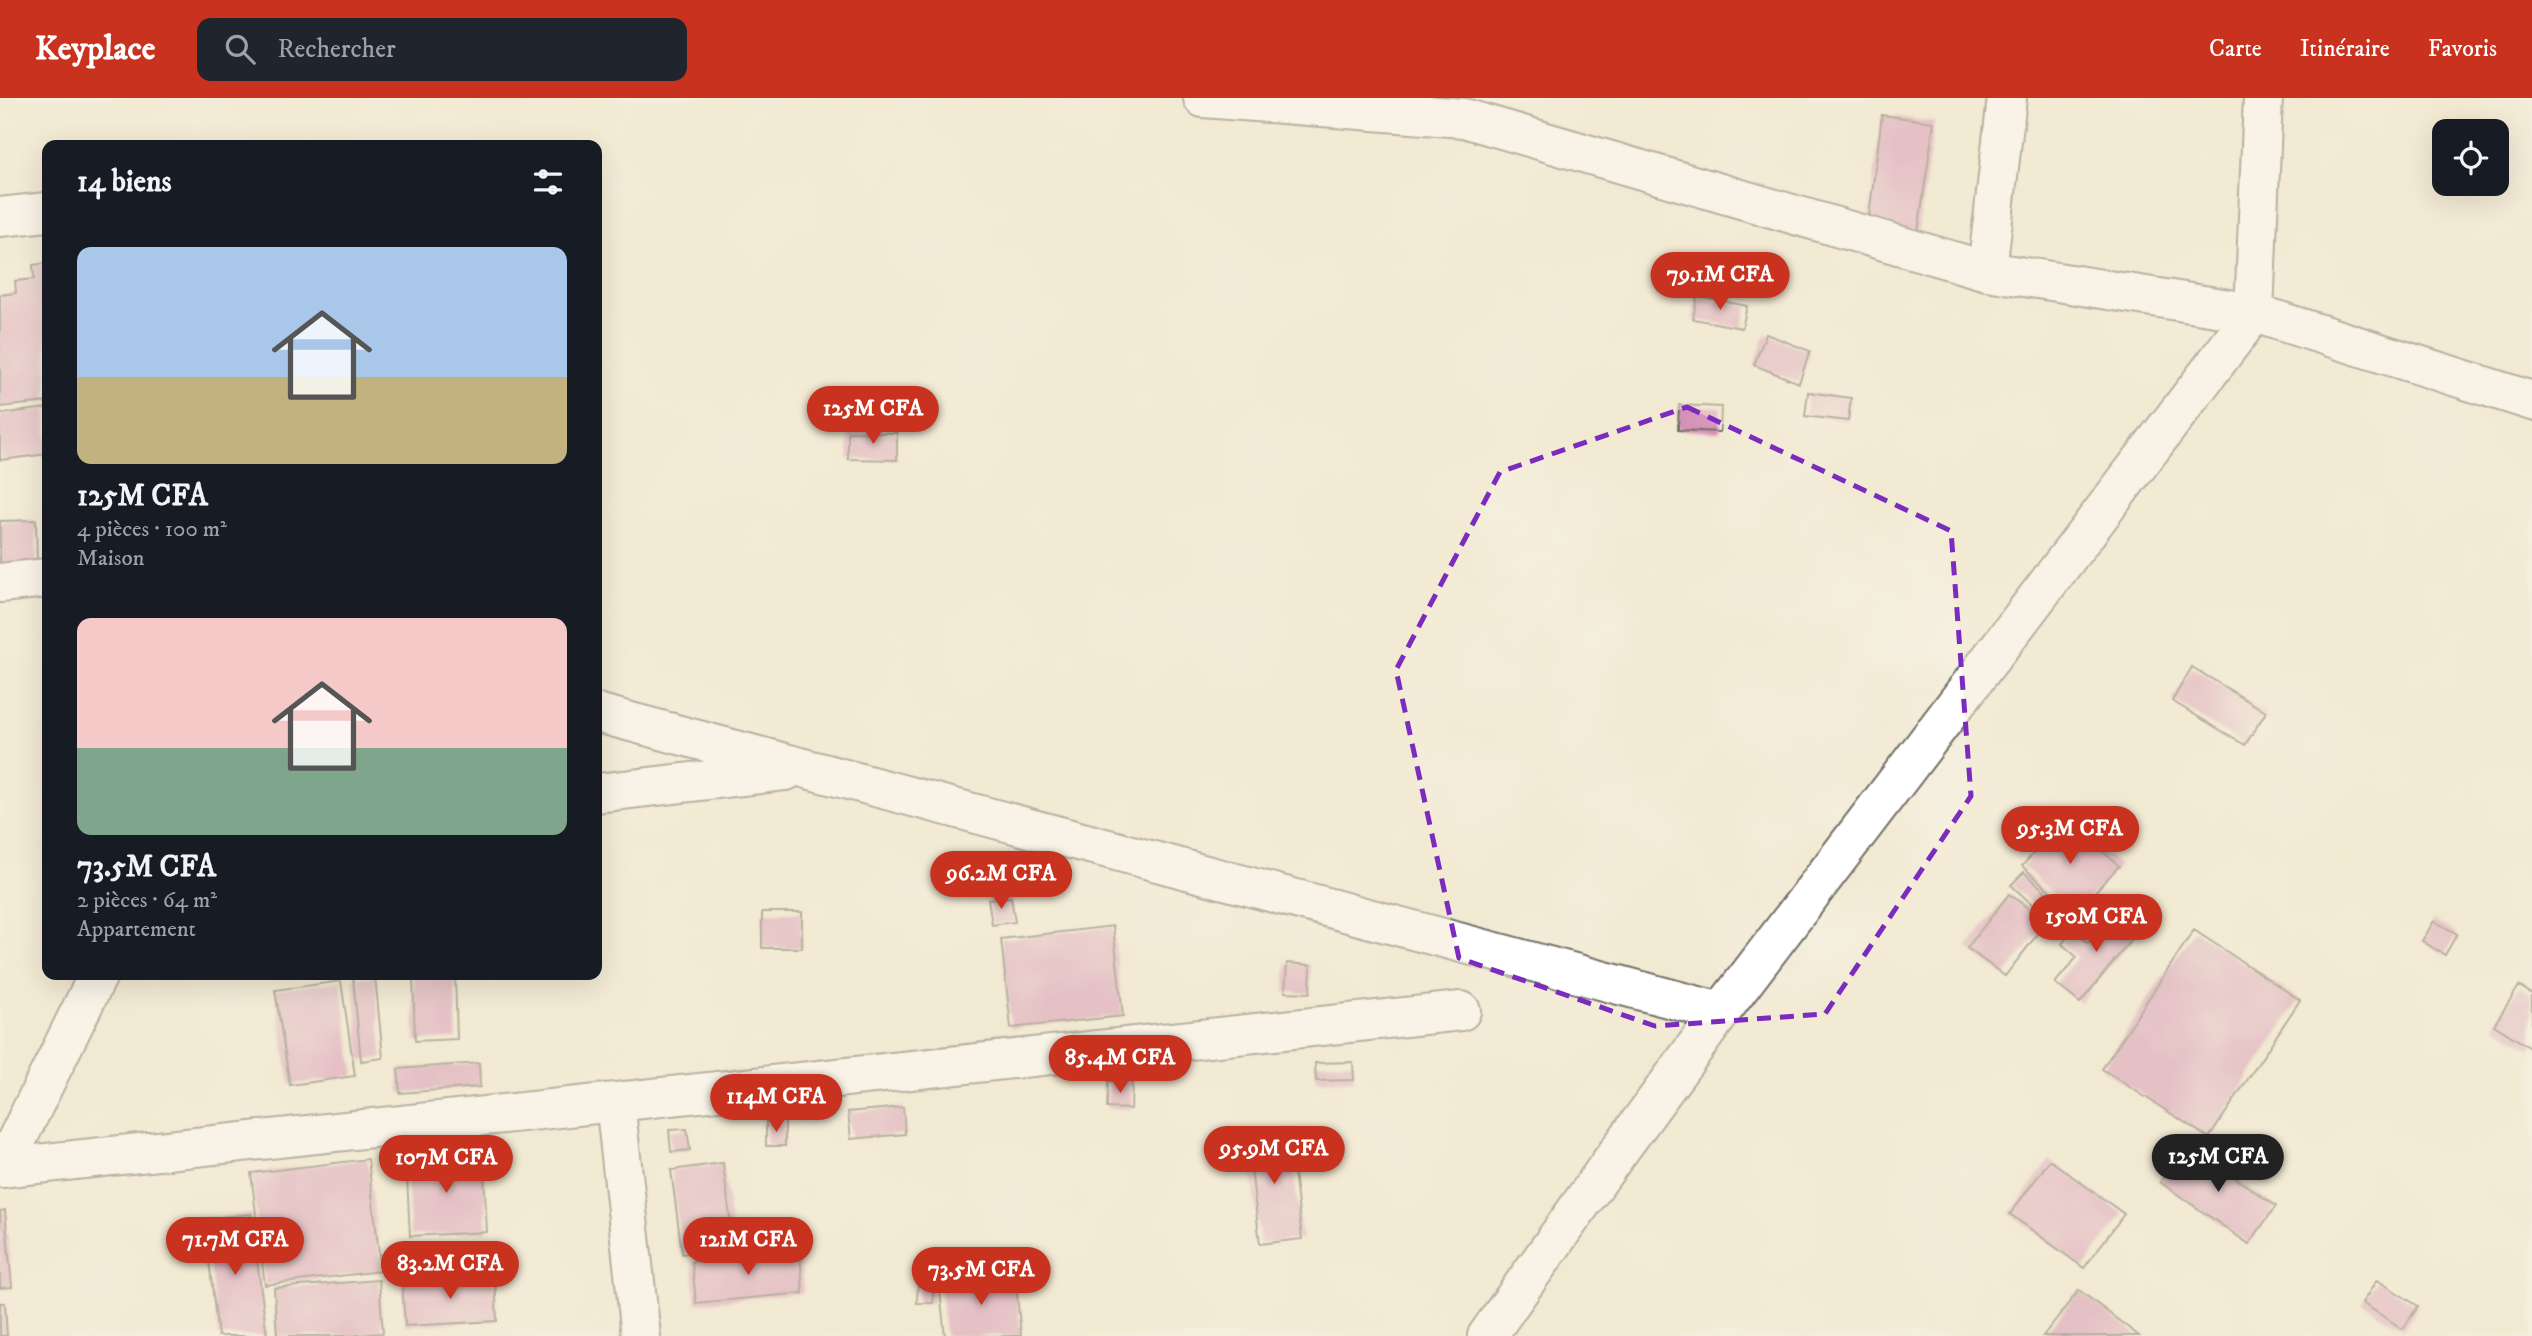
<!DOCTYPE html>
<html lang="fr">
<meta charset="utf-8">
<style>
:root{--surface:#171b24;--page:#20242c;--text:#f1f3f6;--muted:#9ea1a6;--accent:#c8321e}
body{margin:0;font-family:"IM FELL DW Pica",serif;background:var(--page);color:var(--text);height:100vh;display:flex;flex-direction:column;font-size:26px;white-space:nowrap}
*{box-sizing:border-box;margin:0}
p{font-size:23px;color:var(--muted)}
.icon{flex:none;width:38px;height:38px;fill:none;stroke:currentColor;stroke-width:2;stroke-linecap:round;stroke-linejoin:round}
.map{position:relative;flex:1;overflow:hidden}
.details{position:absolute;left:42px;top:42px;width:560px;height:840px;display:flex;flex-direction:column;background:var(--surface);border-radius:14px;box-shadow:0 7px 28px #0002}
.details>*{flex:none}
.fabs{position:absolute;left:2432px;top:21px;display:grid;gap:14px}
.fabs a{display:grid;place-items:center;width:77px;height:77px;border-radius:14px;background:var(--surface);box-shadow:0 7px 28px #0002;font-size:35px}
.price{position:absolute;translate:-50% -60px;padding:0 16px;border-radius:24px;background:var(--accent);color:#fff;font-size:23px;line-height:46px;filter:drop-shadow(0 2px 4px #0008)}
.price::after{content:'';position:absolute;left:50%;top:42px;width:21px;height:16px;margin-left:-10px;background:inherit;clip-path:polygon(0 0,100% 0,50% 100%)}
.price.current{background:#222;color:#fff}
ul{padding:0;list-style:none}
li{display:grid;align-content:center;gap:14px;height:371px;padding:0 35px}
li span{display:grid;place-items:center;height:217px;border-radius:14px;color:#555}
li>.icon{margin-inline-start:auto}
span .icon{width:126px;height:126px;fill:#fffc;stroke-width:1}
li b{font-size:30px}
h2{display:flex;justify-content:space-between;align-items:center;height:84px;padding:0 35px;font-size:30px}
header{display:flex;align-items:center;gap:42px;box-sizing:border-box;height:98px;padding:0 35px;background:var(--accent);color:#fff}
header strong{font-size:33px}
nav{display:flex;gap:38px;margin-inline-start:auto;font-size:24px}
.search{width:490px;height:63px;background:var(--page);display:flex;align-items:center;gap:18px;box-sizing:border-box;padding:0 24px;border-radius:14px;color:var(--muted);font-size:26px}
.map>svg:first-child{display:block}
</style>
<header>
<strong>Keyplace</strong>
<div class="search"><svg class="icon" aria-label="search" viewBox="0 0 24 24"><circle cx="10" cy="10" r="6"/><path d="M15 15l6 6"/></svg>Rechercher</div>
<nav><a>Carte</a><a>Itinéraire</a><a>Favoris</a></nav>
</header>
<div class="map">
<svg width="2532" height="1238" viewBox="0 0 2532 1238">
<rect width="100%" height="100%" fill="#f7f3e8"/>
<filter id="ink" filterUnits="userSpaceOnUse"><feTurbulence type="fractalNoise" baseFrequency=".0143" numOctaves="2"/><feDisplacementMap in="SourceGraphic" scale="14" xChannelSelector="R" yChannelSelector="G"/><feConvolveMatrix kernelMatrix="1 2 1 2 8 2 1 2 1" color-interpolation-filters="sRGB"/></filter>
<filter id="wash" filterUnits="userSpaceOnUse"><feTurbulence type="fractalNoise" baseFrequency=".00686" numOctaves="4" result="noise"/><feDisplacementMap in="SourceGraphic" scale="28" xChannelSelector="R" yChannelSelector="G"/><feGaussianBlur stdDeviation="1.57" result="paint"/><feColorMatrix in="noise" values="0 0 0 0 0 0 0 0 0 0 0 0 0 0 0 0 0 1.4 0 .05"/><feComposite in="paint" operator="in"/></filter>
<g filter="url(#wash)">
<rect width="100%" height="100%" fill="#f2e9d2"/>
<g id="blocks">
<path fill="#d591b7" d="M1882,17l52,7 -17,117 -50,-7z
M47,165v139l-47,5v-112l16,-2 -1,-12 19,-2 -1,-14z
M1697,198l50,10 -5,22 -49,-9z
M1766,236l44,17 -11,32 -45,-18z
M1808,294l43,6 -3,23 -43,-5z
M1679,307l42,2 -1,25 -42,-2z
M47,310v46l-47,6v-46z
M848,334l49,1v27l-49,-1z
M36,422l1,43 -37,2v-44z
M2192,569l74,45 -21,33 -73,-44z
M2066,720l53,48 -44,47 -53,-47z
M2024,774l22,20 -12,14 -23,-21z
M2009,796l38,28 -42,54 -38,-28z
M1011,799l4,25 -23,3 -4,-26z
M2116,810l25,20 -61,75 -25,-20 22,-26 -15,-13 11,-14 15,13z
M762,814h40v36h-40z
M2434,823l23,13 -12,21 -23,-14z
M1113,828l10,90 -112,12 -10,-89z
M2194,832l106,70 -91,138 -107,-69z
M1287,865l24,2 -1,28 -25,-1z
M413,877h42l2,64 -42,2z
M375,878l8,82 -22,3 -8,-83z
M341,883l14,95 -65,9 -15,-95z
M2519,888l13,8v55l-38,-24z
M1353,964l1,18 -38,1 -1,-18z
M479,965l1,24 -80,6 -2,-24z
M1108,983l24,1 -1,27 -24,-1z
M903,1009l2,27 -54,5 -3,-27z
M766,1023h19v25h-19z
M687,1031l3,21 -19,2 -2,-22z
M1289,1031l13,110 -42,5 -13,-110z
M2186,1046l90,62 -27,38 -89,-62z
M483,1055l4,79 -77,4 -4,-79z
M368,1061l13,112 -116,14 -14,-112z
M2050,1062l74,54 -40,54 -74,-54z
M723,1065l11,85 -52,6 -11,-84z
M5,1112l7,77 -12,1v-77z
M251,1116l16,122h-49l-14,-117z
M800,1153l3,42 -107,10 -4,-42z
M918,1160h15v19h-15z
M1015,1177l6,61h-76l-6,-54z
M495,1179l2,44 -92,5 -3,-44z
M918,1181h15v24h-16z
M379,1182l4,53 -35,3h-71l-3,-48z
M2377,1182l41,26 -15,23 -41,-26z
M2079,1192l60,46h-96z
M0,1205h5l2,33h-7z"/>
</g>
</g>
<g filter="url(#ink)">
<use href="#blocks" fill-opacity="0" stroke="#716e65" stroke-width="2"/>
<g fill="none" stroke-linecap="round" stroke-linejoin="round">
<g stroke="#716e65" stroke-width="42">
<path id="minor" d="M1203,0l261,20 523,153 267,42 278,88
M0,119l47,-5
M1987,173l20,-173
M0,485l47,-5
M597,615l1124,299
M597,695l189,-22
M615,1004l26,234
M0,1070l1461,-157
M3,1070l95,-193
M1487,1238l126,-177 108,-147 533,-699 9,-215"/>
</g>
<use href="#minor" stroke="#fff" stroke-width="38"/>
</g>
</g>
<path d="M0 0H2532V1238H0ZM1687,309l264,124 20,265 -146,218 -170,12 -196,-68 -63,-288 104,-198z" fill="#f2e9d2" fill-opacity=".55" fill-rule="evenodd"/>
<path fill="none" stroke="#7b2cbf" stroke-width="5" stroke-dasharray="14 9" stroke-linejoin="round" d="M1687,309l264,124 20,265 -146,218 -170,12 -196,-68 -63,-288 104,-198z"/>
</svg>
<div class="fabs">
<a><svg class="icon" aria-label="locate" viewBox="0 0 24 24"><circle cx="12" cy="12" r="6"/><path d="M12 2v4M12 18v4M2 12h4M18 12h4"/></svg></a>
</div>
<b class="price" style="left:1720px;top:214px">79.1M CFA</b>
<b class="price" style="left:873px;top:348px">125M CFA</b>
<b class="price" style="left:2070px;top:768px">95.3M CFA</b>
<b class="price" style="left:1001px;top:813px">96.2M CFA</b>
<b class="price" style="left:2096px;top:856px">150M CFA</b>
<b class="price" style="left:1120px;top:997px">85.4M CFA</b>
<b class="price" style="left:776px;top:1036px">114M CFA</b>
<b class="price" style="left:1274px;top:1088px">95.9M CFA</b>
<b class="price current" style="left:2218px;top:1096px">125M CFA</b>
<b class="price" style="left:446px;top:1097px">107M CFA</b>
<b class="price" style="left:235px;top:1179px">71.7M CFA</b>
<b class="price" style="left:748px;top:1179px">121M CFA</b>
<b class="price" style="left:450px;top:1203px">83.2M CFA</b>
<b class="price" style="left:981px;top:1209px">73.5M CFA</b>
<section class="details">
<h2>14 biens<svg class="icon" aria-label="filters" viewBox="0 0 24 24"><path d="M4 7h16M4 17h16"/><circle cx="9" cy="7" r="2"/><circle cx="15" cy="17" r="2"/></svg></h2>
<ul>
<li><span style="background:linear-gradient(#a9c7e8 60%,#c2b280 0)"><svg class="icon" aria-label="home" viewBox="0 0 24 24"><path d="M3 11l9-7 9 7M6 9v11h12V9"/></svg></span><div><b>125M CFA</b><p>4 pièces · 100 m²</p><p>Maison</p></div></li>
<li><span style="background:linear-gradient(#f6c9c9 60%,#7fa58c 0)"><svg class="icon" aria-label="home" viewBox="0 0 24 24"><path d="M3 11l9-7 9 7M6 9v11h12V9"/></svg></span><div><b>73.5M CFA</b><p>2 pièces · 64 m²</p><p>Appartement</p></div></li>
</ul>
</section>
</div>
